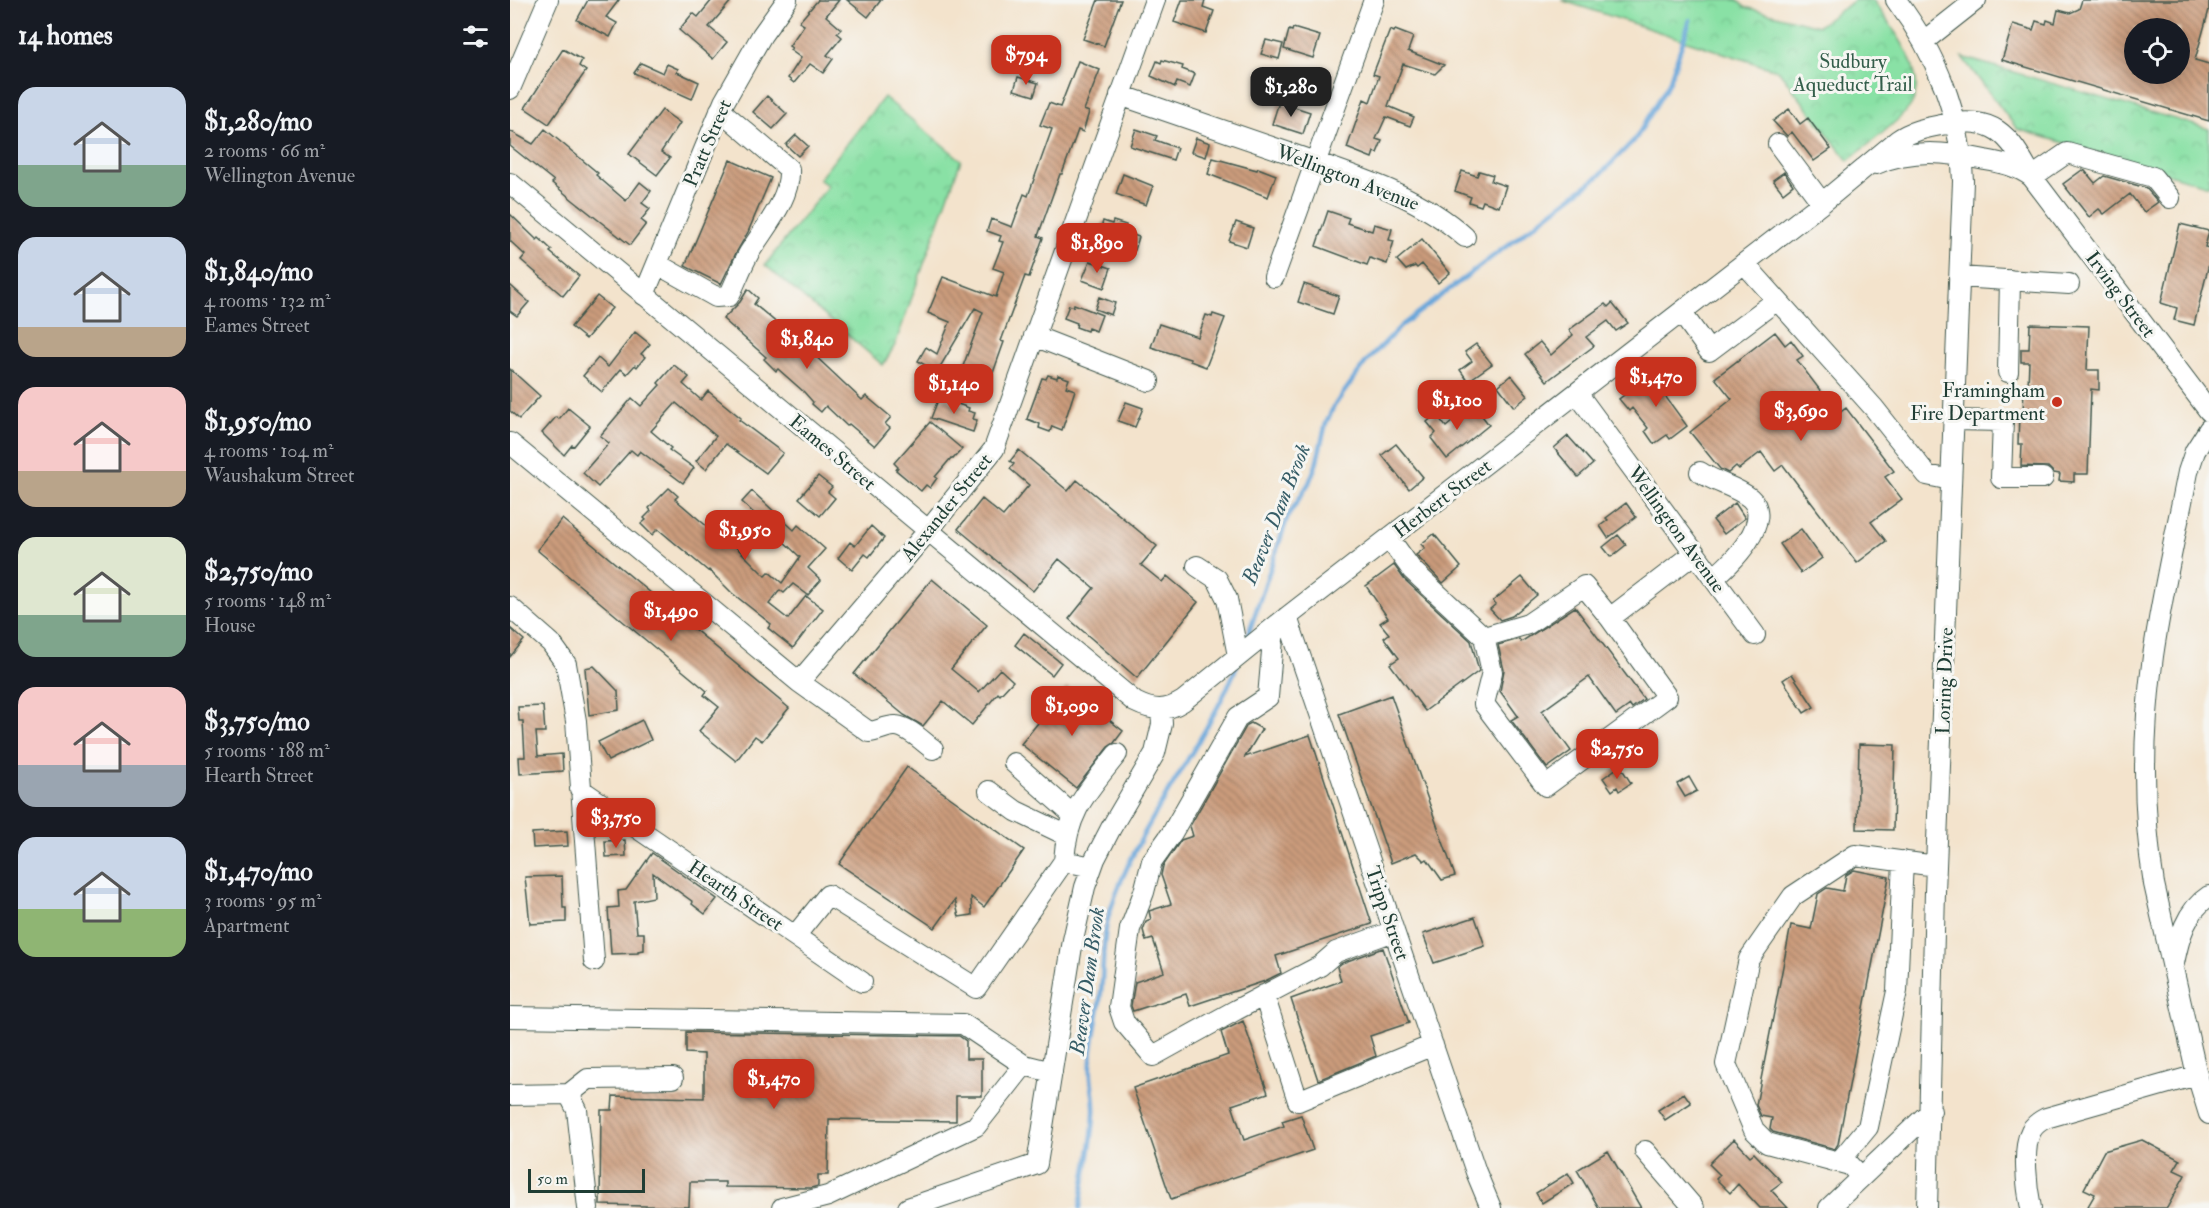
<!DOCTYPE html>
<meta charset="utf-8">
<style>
:root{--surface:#171b24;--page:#242831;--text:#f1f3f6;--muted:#9ea1a6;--accent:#c8321e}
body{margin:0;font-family:"IM FELL Double Pica",serif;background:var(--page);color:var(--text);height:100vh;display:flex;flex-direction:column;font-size:22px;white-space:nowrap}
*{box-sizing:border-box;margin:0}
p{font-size:20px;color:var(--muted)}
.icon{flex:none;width:33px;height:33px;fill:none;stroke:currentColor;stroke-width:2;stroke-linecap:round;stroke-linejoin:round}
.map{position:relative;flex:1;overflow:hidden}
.panel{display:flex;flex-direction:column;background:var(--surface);width:510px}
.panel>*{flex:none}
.controls{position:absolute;left:1614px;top:18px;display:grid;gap:12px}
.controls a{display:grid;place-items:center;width:66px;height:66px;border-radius:50%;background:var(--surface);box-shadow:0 3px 15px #0003;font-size:30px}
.scale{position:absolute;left:18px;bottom:15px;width:117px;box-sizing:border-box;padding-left:6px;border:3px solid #1f3d34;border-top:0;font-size:16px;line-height:21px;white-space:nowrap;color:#1f3d34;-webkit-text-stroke:4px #f6f6f2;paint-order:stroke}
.price{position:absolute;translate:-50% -51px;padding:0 14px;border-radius:12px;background:var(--accent);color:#fff;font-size:20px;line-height:39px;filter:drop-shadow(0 2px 3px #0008)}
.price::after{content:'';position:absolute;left:50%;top:36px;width:18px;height:14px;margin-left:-9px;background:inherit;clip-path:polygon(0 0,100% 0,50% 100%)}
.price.current{background:#222;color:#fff}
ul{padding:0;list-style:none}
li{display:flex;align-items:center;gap:18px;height:150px;padding:0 18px}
li span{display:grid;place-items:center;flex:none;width:168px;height:120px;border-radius:18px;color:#555}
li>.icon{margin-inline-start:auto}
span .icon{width:72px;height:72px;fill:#fffc;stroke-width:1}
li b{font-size:26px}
h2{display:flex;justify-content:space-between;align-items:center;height:72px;padding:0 18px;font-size:26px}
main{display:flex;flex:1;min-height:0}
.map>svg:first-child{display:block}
</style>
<main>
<section class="panel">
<h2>14 homes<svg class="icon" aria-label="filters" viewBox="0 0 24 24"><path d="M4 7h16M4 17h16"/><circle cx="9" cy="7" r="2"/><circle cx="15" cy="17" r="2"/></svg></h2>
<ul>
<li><span style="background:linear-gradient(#c9d6e8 65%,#7fa58c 0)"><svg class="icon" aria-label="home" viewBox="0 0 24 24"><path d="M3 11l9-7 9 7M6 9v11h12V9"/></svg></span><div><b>$1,280/mo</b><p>2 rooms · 66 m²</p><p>Wellington Avenue</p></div></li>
<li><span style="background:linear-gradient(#c9d6e8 75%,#b9a48a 0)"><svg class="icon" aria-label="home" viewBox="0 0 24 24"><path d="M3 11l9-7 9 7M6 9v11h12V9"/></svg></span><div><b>$1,840/mo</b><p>4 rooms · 132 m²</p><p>Eames Street</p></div></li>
<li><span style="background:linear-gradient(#f6c9c9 70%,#b9a48a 0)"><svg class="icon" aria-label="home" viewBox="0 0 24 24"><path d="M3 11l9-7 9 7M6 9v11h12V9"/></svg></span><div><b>$1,950/mo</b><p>4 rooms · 104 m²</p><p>Waushakum Street</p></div></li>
<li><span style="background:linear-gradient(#dfe7d0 65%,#7fa58c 0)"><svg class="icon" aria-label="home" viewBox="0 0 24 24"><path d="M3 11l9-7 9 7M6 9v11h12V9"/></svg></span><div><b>$2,750/mo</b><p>5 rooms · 148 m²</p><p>House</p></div></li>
<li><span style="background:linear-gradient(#f6c9c9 65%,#9aa5b1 0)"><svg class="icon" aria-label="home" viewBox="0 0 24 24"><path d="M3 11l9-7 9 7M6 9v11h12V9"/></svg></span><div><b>$3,750/mo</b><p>5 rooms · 188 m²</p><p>Hearth Street</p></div></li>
<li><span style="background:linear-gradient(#c9d6e8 60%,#8fb573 0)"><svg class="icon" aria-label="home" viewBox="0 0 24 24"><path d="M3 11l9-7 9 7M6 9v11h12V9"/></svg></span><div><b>$1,470/mo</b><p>3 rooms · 95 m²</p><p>Apartment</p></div></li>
</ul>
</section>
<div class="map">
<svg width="1699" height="1208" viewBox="0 0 1699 1208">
<defs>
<pattern id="park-crowns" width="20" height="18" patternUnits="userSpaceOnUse" patternTransform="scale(1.5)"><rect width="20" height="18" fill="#89e1a5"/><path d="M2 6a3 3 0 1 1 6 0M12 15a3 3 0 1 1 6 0" fill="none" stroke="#76c28f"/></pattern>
<pattern id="building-back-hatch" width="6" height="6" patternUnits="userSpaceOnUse" patternTransform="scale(1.5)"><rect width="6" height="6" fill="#cb9b7c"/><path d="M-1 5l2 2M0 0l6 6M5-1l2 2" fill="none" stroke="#a48066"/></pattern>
</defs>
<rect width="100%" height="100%" fill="#f6f6f2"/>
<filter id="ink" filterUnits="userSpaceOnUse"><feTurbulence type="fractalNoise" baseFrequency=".0167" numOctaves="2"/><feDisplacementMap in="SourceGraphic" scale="12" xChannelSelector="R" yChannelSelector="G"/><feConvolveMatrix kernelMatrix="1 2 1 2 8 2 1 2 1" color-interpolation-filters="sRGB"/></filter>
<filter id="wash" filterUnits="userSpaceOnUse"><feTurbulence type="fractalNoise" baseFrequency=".008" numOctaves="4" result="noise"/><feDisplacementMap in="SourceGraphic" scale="24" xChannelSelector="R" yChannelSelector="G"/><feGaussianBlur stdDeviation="1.35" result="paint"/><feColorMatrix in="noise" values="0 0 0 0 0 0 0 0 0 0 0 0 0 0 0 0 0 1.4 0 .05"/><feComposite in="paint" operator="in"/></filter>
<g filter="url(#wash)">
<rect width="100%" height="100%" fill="#f3e3cc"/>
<path fill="url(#park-crowns)" stroke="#548f6c" stroke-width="1.5" d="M1051,0h176l8,7 73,19 37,-26h18c18,27 57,71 38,105 -7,13 -49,44 -63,56l-69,-90z
M1452,57l247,72v57l-192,-57z
M374,97l77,63 -66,185 -12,20 -118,-100 63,-79 -9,-7z"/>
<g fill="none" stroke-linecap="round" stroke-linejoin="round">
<path stroke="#67a6da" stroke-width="4.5" d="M736,641l42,-125 21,-33 7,-18 10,-42 8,-17 32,-44 35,-36 198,-150 37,-38 33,-55 21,-63
M570,1208c4,-30 13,-65 14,-94 1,-13 -2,-24 -3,-36 -2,-29 7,-57 10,-86 3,-27 1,-55 9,-81 28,-88 92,-160 127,-245"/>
</g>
<g id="blocks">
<path fill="url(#building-back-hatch)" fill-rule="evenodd" d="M78,0h31l-13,17 11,6 -7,14 -33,-17z
M202,0h20l-23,27 18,15 -14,17 -34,-29 14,-17 5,4z
M308,0h21l-13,16 15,13 -4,4 5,4 -15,18 6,4 -10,14 -13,-9 -16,19 -6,-5 13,-20 -11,-8 2,-2 -3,-2 15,-21 -5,-3z
M337,0h34l-13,17z
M588,0h23l-17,46 -21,-7z
M672,0h23l-2,7 11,4 -8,22 -32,-11z
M1572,0h127v10l-14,50 14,4v57l-207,-61 11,-36 20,6 3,-9 10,3 1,-4 8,3 3,-13 12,3 9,-4zM1624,28h46v46h-46z
M783,28l27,8 -7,22 -29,-9 5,-19 3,1z
M880,30l4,2 1,-2 18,7 -5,14 36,14 -9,9 -32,-10 -15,42 26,11 -4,9 -24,-9 -10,22 6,2 -5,12 -3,-1 -2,6 -25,-10 17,-49 6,3 9,-26 -6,-2z
M756,40l17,4 -4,15 -18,-5z
M53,49l19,11 -3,6 7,5 -37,53 -24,-16z
M652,60l21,6 -1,3 13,5 -5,13 -13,-5 -2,5 -24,-11 6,-15 4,2z
M568,61l22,9 -16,40 5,2 -6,20 -5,-2 -16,44h-2l-22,62 5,2 -14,39 -4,-1 -24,65 3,1 -16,45 -29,-10 24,-65 -8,-4 -38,64 -19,-11 8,-14 11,7 13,-32 -22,-9 15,-36 53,20 8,-25 -11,-4 10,-26 -4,-1 2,-5 -14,-5 4,-12 21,8 12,-33 4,2 24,-67 -12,-4 9,-22 11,4z
M131,63l22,10 4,-9 11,5 -1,3 22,10 -7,17 -58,-26z
M508,77l20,6 -4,13 -20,-6z
M257,96l20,18 -14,15 -20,-17z
M769,102l31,10 -7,22 -31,-10z
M1279,109l11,15 8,-6 23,31 -17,12 -22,-29 -5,4 -14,-15z
M152,110l18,13 -19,29 9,6 -13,17 -28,-21z
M35,129l53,44 -2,2 30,26 14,-19 11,9 -9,12 8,6 -9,11 5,4 -16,21 -56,-44 -22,-18 2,-2 -44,-35v-15l23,13z
M626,129l21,7 -2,4 22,8 -4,12 -43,-14z
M286,135l12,11 -10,10 -12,-11z
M686,138l14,5 -4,14 -15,-5z
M703,158l44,12 1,-2 18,7 -8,22 -60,-23z
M220,160l41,18 -23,54 -12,21 -15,31 -36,-18z
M1572,170l3,1 10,12 9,-7 42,12 12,14 -14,10 -14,-18 -26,20 -5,-5 -10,8 -26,-33z
M952,171l15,5 2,-5 14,4 -2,6 15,5 -7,21 -16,-6 -2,5 -12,-4 2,-5 -16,-6z
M1274,172l9,13 -10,8 -10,-13z
M613,174l30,12 -7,19 -30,-11z
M818,211l21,7 -2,5 25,8 2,-7 18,5 -3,11 5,1 -7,23 -17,-6 -3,7 -51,-19z
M0,214l27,26 2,-2 13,12 -2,2 29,24 -16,20 -42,-36 4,-5 -15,-14z
M593,221l9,3 1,-3 13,4 -2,7 15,5 -4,13 -37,-12z
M726,222l17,6 -6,19 -18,-6z
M1670,224l29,7 -4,16 4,1v16l-15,61 -20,-5 3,-12 -16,-5z
M912,239l28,34 -12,10 -16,-19 -5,4 -2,-2 -9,4 -9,-10z
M580,261l21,7 -7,20 -22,-8z
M794,284l35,12 -6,18 -35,-12z
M0,285l19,17 -12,14 -7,-5z
M238,289l10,9 -4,6 56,47 52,49 4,-4 25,21 -6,7 5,4 -15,18 -26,-22 -2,2 -21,-20 -5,6 -9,-8 1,-2 -9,-10 -26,-23 -2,2 -12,-12 2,-2 -43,-38 17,-17z
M87,296l15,12 -26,31 -15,-12z
M589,297l16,6 -4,12 -16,-6z
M1102,303l16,20 -12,8 -8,-10 -22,16 8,9 -47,35 -22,-27 15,-12 11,13 22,-20 -4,-5 36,-26 3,3z
M564,304l28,11 -6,16 -8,-3 -1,3 -11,-4 1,-4 -13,-5 5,-13 4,2z
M703,314l12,4 -19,49 -16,-6v-2l-39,-12 8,-23 39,13 8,-22 6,2z
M1520,324l59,2 -2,44h12v20l-8,-1 -3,85h-14v8l-15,-1 1,-7 -6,-1 -6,-6 -27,-1 1,-22h-4l1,-30h4l1,-28h4l1,-24h-8v-13h8z
M125,332l15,12 -9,10 4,3 -8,10 -2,-2 -8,9 -6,-5 -19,23 -19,-16 15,-18 10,9z
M1265,332l10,13 6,-5 12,16 -6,4 41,54 8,-6 48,63 -9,6 17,22 -31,23 15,19 -29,22 -74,-98 -8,6 -14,-19 -22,17 -3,-3 -8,7 -8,-4 -30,-37 42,-33 -17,-21z
M966,344l16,20 -24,17 -8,-11 12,-9 -7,-9z
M164,365l15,12 -6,7 18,16 7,-9 33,27 -2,2 44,33 -17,20 -40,-29 -20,25 -10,-8 20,-25 -40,-33 -25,28 20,17 -2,2 25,18 -11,15 -43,-32 -3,4 -6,-5 -33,37 -15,-14 26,-30 -9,-7 32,-38 9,8 19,-21 -2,-2z
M0,369l30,27 -21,23 -9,-8z
M1159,372l11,13 -15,11 22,30 -17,13 -3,-4 -13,9 -9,-13 3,-3 -16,-20 -3,3 -10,-12 27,-20 5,7z
M538,375l9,3 1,-3 11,4 -3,8 9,3 -13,40 -10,-4 -2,6 -11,-4 1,-4 -13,-5 15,-41 4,1z
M1001,375l17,21 -14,11 -16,-21z
M434,399l25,9 -1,3 7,2 -2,6 4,1 -4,12 -42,-14 7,-18 5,1z
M616,402l17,6 -8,19 -17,-6z
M963,404l16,21 -42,34 -16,-21 5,-5 -9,-11 9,-8 10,13z
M58,408l22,18 -16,20 -2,-1 -8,10 -22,-22 14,-16 3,2z
M420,422l32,27 -9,10 -2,-1 -16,19 2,1 -7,10 -4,-3 -5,6 -25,-21 2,-3 -4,-4z
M1058,436l25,28 -15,13 -24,-29z
M886,444l27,33 -14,12 -27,-34z
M509,450l49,41 9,-11 80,66 -16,19 21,17 5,-6 31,26 -61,76 -68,-59 25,-31 -35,-29 -26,32 -75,-62 24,-30 21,17 26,-31 -19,-16 4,-5 -4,-3z
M308,476l14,11 -4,5 7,6 -15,18 -21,-18z
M159,488l9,8 -3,3 42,36 3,-4 45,45 4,-4 13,11 18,-26 -58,-55 10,-11 42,39 4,-5 27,24 -17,19 13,12 -13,15 -15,-11 -9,9 -4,-3 -11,14 19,15 18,-23 17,13 -30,39 -25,-20 3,-4 -39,-31 -23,-23 -1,1 -50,-42 -6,6 -11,-11 5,-4 -2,-2 7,-7 -2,-3z
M1116,503l10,14 -28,21 -8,-12 8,-6 -2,-2z
M1225,503l10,15 -21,16 -11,-14z
M52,519l227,189 -27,33 -7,-5 -19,25 -37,-30 20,-24 -15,-12 3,-4 -170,-141z
M361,526l13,12 -15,19 -4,-3 -13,16 -14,-12 12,-16 5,4z
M1291,529l21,29 -21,15 -21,-29z
M924,534l27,33 -18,16 -27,-28 9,-7 -4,-4z
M1108,535l8,10 -15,12 -8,-10z
M884,565l10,14 67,62 8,30 -54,40 -35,-47 9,-6 -15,-20 5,-4 -9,-11 8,-5 -22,-32z
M1012,577l15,18 -25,21 -12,4 -10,-11 6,-5 -3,-3z
M422,579l55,46 -36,44 28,23 21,-23 13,12 -13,14 -2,-2 -26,32 -29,-24 -20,25 -19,-11 -50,-41z
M1065,607l69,92 -12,9 -2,-3 -14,10 -27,-38 -47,34 29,40 -24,17 -36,-48 7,-4 -18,-25 4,-21 -6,-25 21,-6 2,3z
M0,628l14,12 -14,17z
M514,633l37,30 -9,12 -37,-30z
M84,666l24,25 1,19 -30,5 -4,-47z
M1282,674l22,33 -10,6 -21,-33z
M557,687l56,44 -9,12 -6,4 -32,41 -55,-44z
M881,695l64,181 -13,4 -15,-21 -3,2 -8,-8 -25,10 -52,-149z
M33,706l2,26h-9l2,24 24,-2 1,17 -43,3 -1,-17h6l-2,-36h-4l-1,-14z
M132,720l9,20 -43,21 -10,-19z
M741,723l11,6 -17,28 65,-22 62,189 -96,32 5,17 -16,8 -75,25 -4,-12 -53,17 -2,-5 4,-24 29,-10 -11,-33 -7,2 -3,-11 3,-8 5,-2 -2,-9 22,-7 -10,-29 2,-9 18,-26 12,-4 -3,-10 57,-101z
M1349,744l36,1 -2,85 -36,-1z
M1110,766l11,17 -12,8 -2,-4 -5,4 -9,-13z
M397,767l117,83 -40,57 -13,-10 1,18 -13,2 -4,-17 -20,28 -96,-64z
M1179,777l8,14 -12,6 -8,-13z
M57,831l1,15 -35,2 -1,-15z
M115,840l1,16 -20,1 -1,-16z
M142,853l65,46 -12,15 -13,-10 1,-2 -40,-29 1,24 -20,4 3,32h7v17l-6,1v2l-27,1 -3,-46 11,-1 -1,-16 8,-1z
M1344,870l35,7 -51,267 -3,5 -62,-17 -3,-3 2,-11 -11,-2 -5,-11 35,-180 20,4 7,-35 9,-6 16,3 3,-16z
M52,876l1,32h3v14l-36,2 -5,-47z
M965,917l10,29 -51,17 -11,-29z
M873,948l26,75 -39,13 6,20 -58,24 -27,-81 50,-18 -4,-14 5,-4z
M733,1021l25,72 -36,12 12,35 40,-14 -2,-5 19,-6 12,35 -142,49 -38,-111 95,-33 -7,-23z
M176,1032l273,4 7,5v18h16v37h-26v25l-127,-2 -1,56h-10v11l-7,2 -86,-1v-5h-35l-1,25 -89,-2 1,-95h11l1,-14 91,2v-44l-18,-1z
M1174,1093l7,10 -26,17 -7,-10z
M1224,1139l16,17 4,-3 28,29 -11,8 17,18h-28l-22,-24 -8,9 -14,-14 4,-4 -11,-11z
M1632,1140l38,20 -6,10 11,5 -18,33h-80l8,-14 -11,-5 20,-38z
M1098,1151l33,57h-42l-22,-38z
M1058,1173l6,10 -32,20 -6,-10z"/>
</g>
</g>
<g filter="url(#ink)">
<use href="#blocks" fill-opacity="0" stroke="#3f564b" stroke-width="1.5"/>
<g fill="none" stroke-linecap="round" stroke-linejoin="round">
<g stroke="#3f564b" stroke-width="22">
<path id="minor" d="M1386,0c41,55 64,112 67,181l-28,711 -8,316
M1414,41l52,-41
M0,89l38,-89
M610,95c57,20 113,39 169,58 61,22 128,40 176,84
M1268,144l44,59
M1366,164c36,-16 71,-12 109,-4 17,3 33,6 47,17
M1522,177l35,-24 86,24 17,21
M0,183l625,519c18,9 31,10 48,-1l104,-84 535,-414 76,-63c13,-9 27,-12 43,-15 54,-10 67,8 91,52l177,234
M1234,263l130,145 53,67 24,5
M147,264l59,33 13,-1c7,-14 12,-29 20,-43 15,-25 42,-54 40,-84l-69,-59
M764,277l100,-277
M1449,277l110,7
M134,295l80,-193 38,-67 25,-35
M1171,312l28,39 68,-51
M524,336l115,45
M1498,372l2,-92
M1067,393l178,242
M1444,420l49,1 -2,57h42
M1699,429l-14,22 -7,21c-12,61 -26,122 -35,184 -10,74 -11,155 1,228l43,191 12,39
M0,443l289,239 70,50c9,0 18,-7 27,-6 13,1 27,16 37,23
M1190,472c16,11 35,14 50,26 25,22 -19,67 -37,80
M879,538l23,32 72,67 44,-13 56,-38 26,32
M687,566l20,13 10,20 11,57
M0,607l41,36 15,21 10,57 18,240
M777,617l189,555 15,36
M764,628l-6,69 -30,20 -66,116 -20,28 -8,31 -14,37 -11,78 5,15 29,34 83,-46 84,-44 16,-14 58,-21
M974,637l8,35 -8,32 62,82 121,-89 -57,-79 85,-65
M289,682l129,-151 66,-82 161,-449
M504,763l59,52
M70,789l282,193
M479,791l27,20 50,24
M554,861c3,-50 23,-69 53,-107
M285,936l33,-41 148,93 88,-127 28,6
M1664,963c5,-25 12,-52 35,-67
M754,995l34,106 135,-56
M0,1017l453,7 61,41 28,7
M59,1094l19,-15 85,-1
M0,1095l59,-1 8,16 11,98
M1135,1151l49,57
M1329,1162l29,-35 29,-136 6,-130
M1351,1177l-11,-12 -83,-22 -13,-13 -28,-66 23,-105 44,-63 62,-41 81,11
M272,1208l46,-12 148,-70 48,-61
M398,1208l129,-44 36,-224 12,-53 10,-28 16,-31 44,-75 7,-29 -1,-14
M1319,1208l102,-97
M1521,1208c-4,-19 -9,-60 0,-77 3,-6 9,-10 15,-13l151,-43"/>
</g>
<use href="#minor" stroke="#fff" stroke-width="20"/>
</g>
</g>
<circle fill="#c8321e" stroke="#f6f6f2" stroke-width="2" cx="1547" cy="402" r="6"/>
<g text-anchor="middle" stroke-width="6" stroke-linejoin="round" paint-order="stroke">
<g font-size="20" fill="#345e4b" stroke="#f6f6f2">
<text x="1343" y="68">Sudbury<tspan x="1343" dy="23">Aqueduct Trail</tspan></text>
</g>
<g font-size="20" fill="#1f3d34" stroke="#f6f6f2">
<text transform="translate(197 143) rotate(-67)" y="7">Pratt Street</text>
<text transform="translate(838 177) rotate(21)" y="7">Wellington Avenue</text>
<text transform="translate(1611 294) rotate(53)" y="7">Irving Street</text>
<text transform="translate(323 452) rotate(40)" y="7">Eames Street</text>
<text transform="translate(932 498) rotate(-37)" y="7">Herbert Street</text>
<text transform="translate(436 507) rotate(-51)" y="7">Alexander Street</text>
<text transform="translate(1167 529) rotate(54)" y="7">Wellington Avenue</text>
<text transform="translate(1434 681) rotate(-88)" y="7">Loring Drive</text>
<text transform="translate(226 895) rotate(34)" y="7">Hearth Street</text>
<text transform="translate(878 913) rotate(71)" y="7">Tripp Street</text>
</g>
<g font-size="20" fill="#1f3d34" stroke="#f6f6f2" text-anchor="end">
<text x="1535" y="397">Framingham<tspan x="1535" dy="23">Fire Department</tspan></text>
</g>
<g font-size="21" font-style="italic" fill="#355c66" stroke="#f6f6f2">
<text transform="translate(766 514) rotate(-68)" y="7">Beaver Dam Brook</text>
<text transform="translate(577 981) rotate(-82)" y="7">Beaver Dam Brook</text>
</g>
</g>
</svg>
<div class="controls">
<a><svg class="icon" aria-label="locate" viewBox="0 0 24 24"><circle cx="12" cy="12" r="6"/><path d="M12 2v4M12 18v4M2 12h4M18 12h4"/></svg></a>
</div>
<div class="scale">50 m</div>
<b class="price" style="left:516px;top:86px">$794</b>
<b class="price current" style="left:781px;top:118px">$1,280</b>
<b class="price" style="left:587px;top:274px">$1,890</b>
<b class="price" style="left:297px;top:370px">$1,840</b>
<b class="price" style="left:1146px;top:408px">$1,470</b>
<b class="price" style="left:444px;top:415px">$1,140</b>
<b class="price" style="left:947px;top:431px">$1,100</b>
<b class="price" style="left:1291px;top:442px">$3,690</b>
<b class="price" style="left:235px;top:561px">$1,950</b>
<b class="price" style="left:161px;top:642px">$1,490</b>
<b class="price" style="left:562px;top:737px">$1,090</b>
<b class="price" style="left:1107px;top:780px">$2,750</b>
<b class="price" style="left:106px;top:849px">$3,750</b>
<b class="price" style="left:264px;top:1110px">$1,470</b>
</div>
</main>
